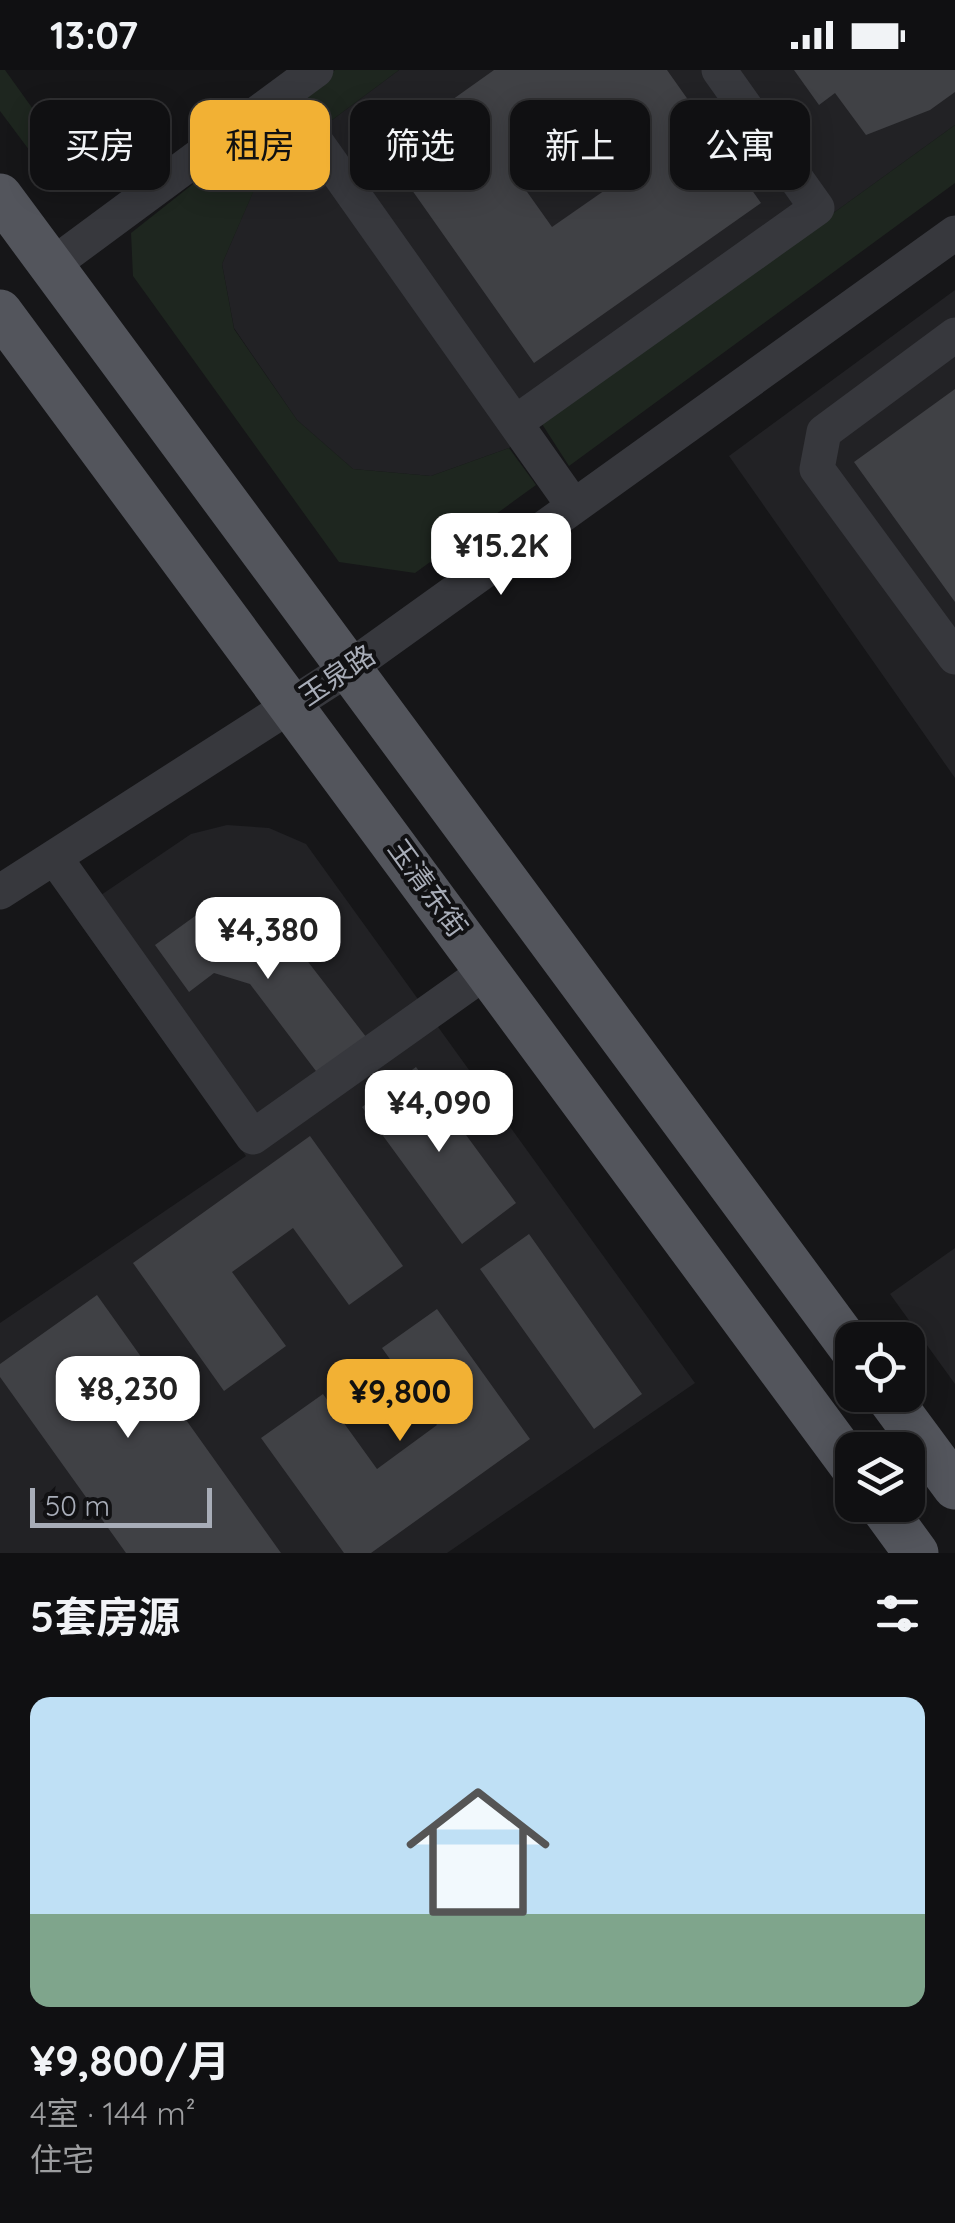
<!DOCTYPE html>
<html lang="zh">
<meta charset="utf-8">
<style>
:root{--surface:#101012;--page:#1e1e20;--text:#f1f3f6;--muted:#9c9d9f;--line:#303032;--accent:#f2b134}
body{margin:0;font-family:Quicksand,"Noto Sans SC",sans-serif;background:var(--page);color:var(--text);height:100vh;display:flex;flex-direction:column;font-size:38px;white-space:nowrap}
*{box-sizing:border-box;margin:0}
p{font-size:32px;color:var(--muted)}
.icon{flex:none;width:55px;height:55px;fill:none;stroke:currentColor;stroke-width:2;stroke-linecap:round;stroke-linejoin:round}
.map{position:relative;height:1483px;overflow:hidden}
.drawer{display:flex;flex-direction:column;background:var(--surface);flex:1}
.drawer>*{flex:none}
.guide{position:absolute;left:30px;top:30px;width:895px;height:90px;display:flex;gap:20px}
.controls{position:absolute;left:835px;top:1252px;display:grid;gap:20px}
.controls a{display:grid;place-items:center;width:90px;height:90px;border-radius:20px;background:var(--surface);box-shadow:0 5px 25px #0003,0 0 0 2px var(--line);font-size:50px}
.scale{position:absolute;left:30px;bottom:25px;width:182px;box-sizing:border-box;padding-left:10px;border:5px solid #a8adb8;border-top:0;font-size:28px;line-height:35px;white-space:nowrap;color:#a8adb8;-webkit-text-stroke:8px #111113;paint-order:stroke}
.price{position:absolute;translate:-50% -85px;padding:0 22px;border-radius:20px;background:#fff;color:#222;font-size:32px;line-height:65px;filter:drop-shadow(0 2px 5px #0008)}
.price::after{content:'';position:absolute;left:50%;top:60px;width:30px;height:22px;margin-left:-15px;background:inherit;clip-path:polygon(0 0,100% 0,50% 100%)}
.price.on{background:var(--accent);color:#111}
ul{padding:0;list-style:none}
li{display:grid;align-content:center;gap:20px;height:530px;padding:0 30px}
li+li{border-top:2px solid var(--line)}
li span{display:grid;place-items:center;height:310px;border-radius:20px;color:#555}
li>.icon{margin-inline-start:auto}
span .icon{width:180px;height:180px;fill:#fffc;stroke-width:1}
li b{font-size:42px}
h2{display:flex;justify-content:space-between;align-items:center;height:120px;padding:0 30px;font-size:42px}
.tag{padding:0 35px;border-radius:20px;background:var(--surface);box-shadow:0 5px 25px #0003,0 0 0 2px var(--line);font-size:35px;line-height:90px}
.tag.on{background:var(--accent);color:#111}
.status{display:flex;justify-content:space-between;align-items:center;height:70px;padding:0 50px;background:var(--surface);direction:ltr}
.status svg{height:28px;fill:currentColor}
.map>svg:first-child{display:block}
</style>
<div class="status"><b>13:07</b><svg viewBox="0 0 49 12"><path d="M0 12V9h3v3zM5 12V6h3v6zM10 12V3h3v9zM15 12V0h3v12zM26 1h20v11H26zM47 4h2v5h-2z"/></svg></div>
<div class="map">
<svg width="955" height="1483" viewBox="0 0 955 1483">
<rect width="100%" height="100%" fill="#161618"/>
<path fill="#222225" d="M399,0h556v55l-446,323 -78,28 -78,-7 -56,-49 -63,-92 -12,-64 39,-91z
M955,220v488l-226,-322z
M227,755l42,3 37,16 389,539 -248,170h-447v-230l246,-167 -173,-242 118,-80z
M955,1178v136l-65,-90z"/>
<path fill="#1e261f" d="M0,0h5l73,102 -22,14 -56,-75z
M335,0h64l-79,59 -22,-32z
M278,47l20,29 -37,28 -39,90 12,65 63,91 56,49 78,7 78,-28 27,37 -121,88 -76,-11 -206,-286 -2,-43z
M955,55v58l-386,283 -27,-42z"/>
<path fill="#404145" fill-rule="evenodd" d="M494,0h173l94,133 -227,160 -151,-214zM601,31l43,62 -92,64 -44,-62z
M794,0h161v22l-25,18 -64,25 -31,-42 -16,12z
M955,319v213l-101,-140z
M202,841l83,21 85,110 -48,37 -72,-95 -36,-11 -25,19 -34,-47z
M416,997l100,136 -54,41 -100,-137z
M310,1066l93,130 -54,39 -56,-77 -61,44 54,74 -62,45 -91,-128z
M529,1164l113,160 -48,35 -114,-160z
M97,1225l184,258h-155l-126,-176v-13z
M437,1239l93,130 -159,114h-27l-83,-115 62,-44 54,75 60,-44 -55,-77z"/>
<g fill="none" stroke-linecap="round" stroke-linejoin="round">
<path stroke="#37383d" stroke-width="35" d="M283,25l290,410
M52,195l264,-195
M955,265l-131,97 -7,37 138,188
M515,353l302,-215 -98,-138
M55,788l198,279 235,-167
M0,822l349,-224 606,-435"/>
<path stroke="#53555c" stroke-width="45" d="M0,126l852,1153
M0,242l852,1154
M887,1325l68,92
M881,1435l35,48"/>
</g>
<g text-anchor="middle" stroke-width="8" stroke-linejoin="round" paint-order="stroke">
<g font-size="28" fill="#a8adb8" stroke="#111113">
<text transform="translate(337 605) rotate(-34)" y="10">玉泉路</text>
<text transform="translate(428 818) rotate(54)" y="10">玉清东街</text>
</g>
</g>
</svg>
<div class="controls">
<a><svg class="icon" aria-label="locate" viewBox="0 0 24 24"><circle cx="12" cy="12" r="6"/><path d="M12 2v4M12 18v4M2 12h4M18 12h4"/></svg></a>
<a><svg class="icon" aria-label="layers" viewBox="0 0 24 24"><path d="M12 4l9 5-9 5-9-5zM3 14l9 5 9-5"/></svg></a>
</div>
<div class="scale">50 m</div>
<b class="price" style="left:501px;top:528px">¥15.2K</b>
<b class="price" style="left:268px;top:912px">¥4,380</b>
<b class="price" style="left:439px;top:1085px">¥4,090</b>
<b class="price" style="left:128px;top:1371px">¥8,230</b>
<b class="price on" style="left:400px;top:1374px">¥9,800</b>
<div class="guide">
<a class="tag">买房</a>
<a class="tag on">租房</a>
<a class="tag">筛选</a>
<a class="tag">新上</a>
<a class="tag">公寓</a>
</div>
</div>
<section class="drawer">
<h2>5套房源<svg class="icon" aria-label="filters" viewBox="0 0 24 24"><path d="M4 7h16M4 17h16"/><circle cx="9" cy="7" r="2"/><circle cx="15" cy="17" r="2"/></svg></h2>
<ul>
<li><span style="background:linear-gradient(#bfe0f5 70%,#7fa58c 0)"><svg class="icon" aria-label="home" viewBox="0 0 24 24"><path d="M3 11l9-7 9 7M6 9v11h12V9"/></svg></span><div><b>¥9,800/月</b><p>4室 · 144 m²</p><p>住宅</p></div></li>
</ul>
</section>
